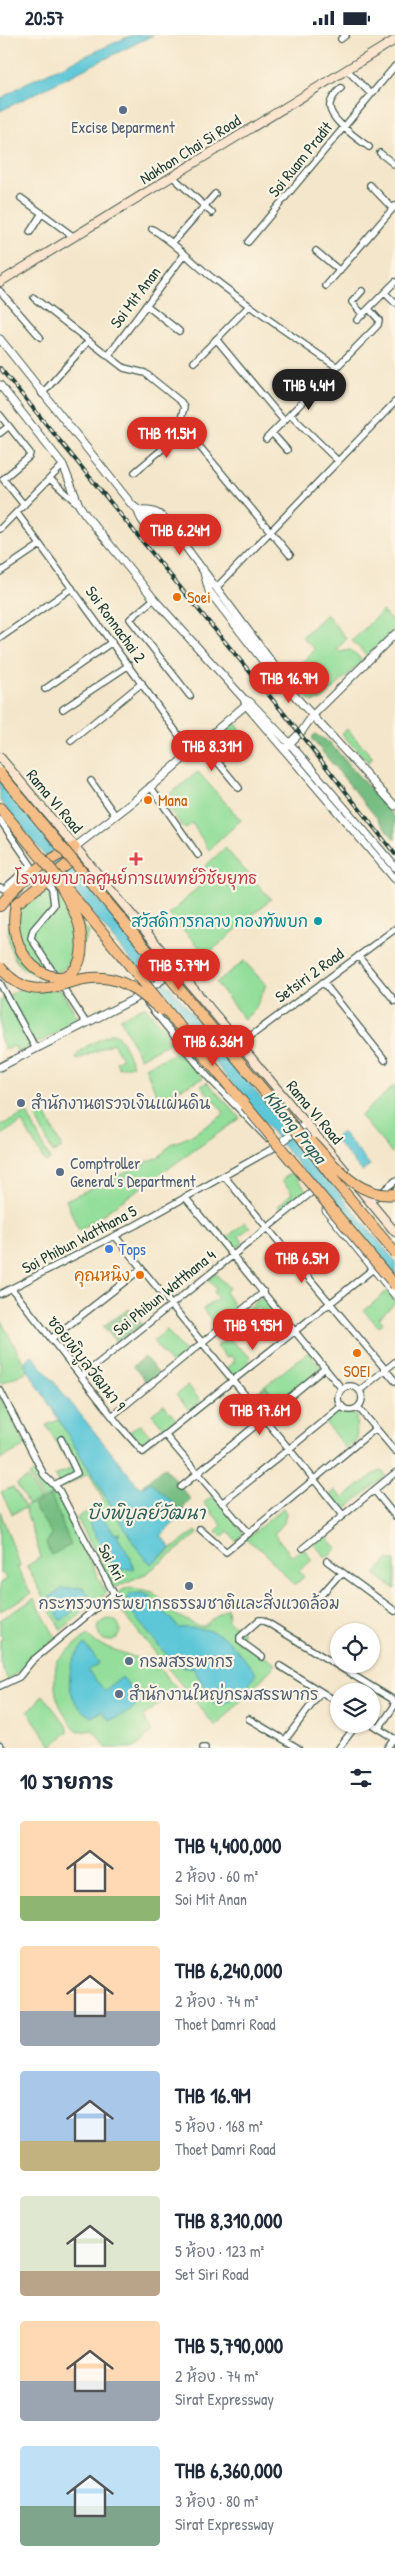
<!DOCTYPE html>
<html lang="th">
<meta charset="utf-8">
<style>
:root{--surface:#fff;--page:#f6f6f7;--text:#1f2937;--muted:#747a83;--accent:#d93025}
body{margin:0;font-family:"Patrick Hand","Playpen Sans Thai",sans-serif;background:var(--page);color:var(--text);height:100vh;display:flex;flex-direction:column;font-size:19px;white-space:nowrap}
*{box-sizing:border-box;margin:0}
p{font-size:16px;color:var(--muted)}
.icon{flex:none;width:28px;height:28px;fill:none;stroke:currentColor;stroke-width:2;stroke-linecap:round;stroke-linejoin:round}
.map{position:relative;height:1713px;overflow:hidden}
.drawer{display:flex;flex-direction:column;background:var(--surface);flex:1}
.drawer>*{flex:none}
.buttons{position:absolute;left:330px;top:1588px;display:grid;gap:10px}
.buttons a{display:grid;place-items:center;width:50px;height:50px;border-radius:50%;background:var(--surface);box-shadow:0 1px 4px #0004;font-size:25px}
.price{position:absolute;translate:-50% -42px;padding:0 11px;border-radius:18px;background:var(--accent);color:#fff;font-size:16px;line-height:32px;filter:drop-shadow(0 1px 2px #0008)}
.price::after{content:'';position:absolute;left:50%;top:30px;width:15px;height:11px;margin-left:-8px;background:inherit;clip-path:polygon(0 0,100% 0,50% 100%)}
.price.active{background:#222;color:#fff}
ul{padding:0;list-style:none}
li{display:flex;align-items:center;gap:15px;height:125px;padding:0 20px}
li span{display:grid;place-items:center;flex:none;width:140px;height:100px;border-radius:5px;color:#555}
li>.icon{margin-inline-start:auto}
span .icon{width:60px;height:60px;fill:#fffc;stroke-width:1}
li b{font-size:21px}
h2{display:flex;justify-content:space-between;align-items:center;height:60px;padding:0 20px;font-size:21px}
.status{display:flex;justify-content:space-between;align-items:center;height:35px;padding:0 25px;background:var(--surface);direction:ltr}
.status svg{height:14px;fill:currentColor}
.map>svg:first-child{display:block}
</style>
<div class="status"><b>20:57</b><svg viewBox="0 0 49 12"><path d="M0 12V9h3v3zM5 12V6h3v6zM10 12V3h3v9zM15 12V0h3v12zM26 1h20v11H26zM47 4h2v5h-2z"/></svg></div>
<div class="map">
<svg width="395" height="1713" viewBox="0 0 395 1713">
<rect width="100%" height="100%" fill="#fcf5e5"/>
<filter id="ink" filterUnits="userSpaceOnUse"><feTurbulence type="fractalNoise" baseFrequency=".02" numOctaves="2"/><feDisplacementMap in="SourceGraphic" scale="10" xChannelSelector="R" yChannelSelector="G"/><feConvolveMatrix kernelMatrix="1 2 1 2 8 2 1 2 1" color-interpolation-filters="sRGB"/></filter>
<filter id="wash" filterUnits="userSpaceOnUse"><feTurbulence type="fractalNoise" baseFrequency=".0096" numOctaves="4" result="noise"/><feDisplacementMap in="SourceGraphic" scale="20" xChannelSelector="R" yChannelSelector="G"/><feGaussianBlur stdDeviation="1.12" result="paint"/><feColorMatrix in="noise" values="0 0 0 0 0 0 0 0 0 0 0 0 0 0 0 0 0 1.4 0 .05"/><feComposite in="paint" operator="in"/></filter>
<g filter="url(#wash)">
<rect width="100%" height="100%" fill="#f4e6ca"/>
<path fill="#93de9a" stroke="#598e67" d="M382,576l13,14v4l-28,27 -15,-15z
M326,579l21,25 -10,10 3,3 10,-2 13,10 -40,39 -10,3 -4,-2 -21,-25 27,-25 -13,-13z
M235,688l20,24 -18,13 -7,-7 -10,10 -14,-17z
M347,694l26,29 -5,4 -26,-28z
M198,737l43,48 -32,30 -17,-27 -7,6 -23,-29z
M225,813l46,51 -64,56 -38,-40 38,-36 -4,-11z
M52,846l37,52c-8,11 -15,31 -28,37 -36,19 -61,-19 -50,-53 8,-14 29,-25 41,-36z
M244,926l22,24 -12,26 -10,8 -28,-36z
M20,953l41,2 19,31 -62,32 -4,-7 -9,3 -5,-12v-36z
M143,972h3l27,34 -33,17 -20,-40z
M110,999h5l7,7 11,24 -14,3 -3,-6 6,-4 -9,-15 -36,17 -2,-3 10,-10z
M180,1016l23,27 -41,19 -5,-2 -12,-28z
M207,1047l33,36 -161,113 -13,-31 94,-44 11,-12 18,-7 34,-22v-4l-22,-25z
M395,1050v65l-3,3 -32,-37z
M27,1078l23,47 -5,2 -23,-40 -22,14v-10z
M45,1078l17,35 -9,5 -17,-35z
M292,1137l16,20 -25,20 -5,-6 14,-13 -10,-13z
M245,1187l5,5 -11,9 4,7 -10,8 -9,-11z
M215,1238l14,15 -4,4 12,18 -21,17 -13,-18 15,-11 -5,-6 3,-3 -8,-10z
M387,1256l8,12 -16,15 4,5 -4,4 -15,-16z
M263,1261l12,14 -9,7 -8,-11 -22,20 -3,-5z
M0,1284l28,52 -26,12 -2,-3z
M167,1295l19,24 -14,11 -19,-24z
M228,1303l22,19 -1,8 -17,13 -7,-9 10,-8 -4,-5 -5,2 -9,-12z
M308,1317l14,16 -42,35 -15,-17z
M188,1350l13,17 -11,9 -14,-16z
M0,1361l26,50 -26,13z
M164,1370l13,16 -11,10 -14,-17z
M341,1375l15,5 1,24 -11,10 -21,-27z
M59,1385l78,128 14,16 45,-33 2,3 -51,39 -33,15 -37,-70 27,-17 -15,-28 -28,15 -6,-12 17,-8 -26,-43z
M140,1389l14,16 -11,9 -15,-16z
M37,1436l14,19 6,2 49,102 -45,36 -34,-64 14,-9 -16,-49 -13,6 -11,-22 12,-5 12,20 17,-9 -13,-23z
M382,1436l4,5 -42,34 -14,-15 5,-5 8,8 31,-24z
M28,1443l12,21 -12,6 -11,-21z
M213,1460l31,38 -8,8 -8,-10 -6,6 -6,-6 6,-6 -18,-22z
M283,1473l3,5 -2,10 -10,11 18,22 12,-7 8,11 -13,11 5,6 -10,8 -31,-34 -17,-12z
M0,1476l20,55 -3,1 14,27 -31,17v-28l6,-4 -3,-6 -3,1z
M324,1499l13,14 -11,10 -13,-15z
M388,1524l7,2v28l-20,-14z
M129,1552l24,5 23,23 22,11h6l23,-18 1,13 16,12 -7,8 39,23 -60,63 -103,-126 8,-10z
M34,1564l22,39 -48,42 -8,-17v-23l3,-2 -3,-3v-15z
M98 1595a11 11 0 1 1 22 0a11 11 0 1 1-22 0Z
M87,1600l11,9 58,21 21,24 -34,28 9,15 -17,16h-29l-13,-18 -15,2c-21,-26 -27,-38 -21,-72z
M43,1660l25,33v4l-16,14 -24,-34z"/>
<path fill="#76bd82" stroke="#4a7d5b" d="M315,699l15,9 65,75v22l-84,-102z
M129,1274l13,16 -25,19 -14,-18z
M145,1322l14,17 -12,9 -14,-17z
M265,1351l15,17 -15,13 -15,-18z
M164,1432l27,33 -8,8 5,6 -3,4 -1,-4 -44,-26z
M51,1460l20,50 -20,10 -5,-12 6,-9 -19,-29z"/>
<path fill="#5dc7d8" stroke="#3e8286" d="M132,0h21l-153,76v-12l26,-16z
M0,745l395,481v21l-395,-481z
M342,1097l28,33 -8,6 -28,-32z
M32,1320l108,133 11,-6 33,32 -23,21 10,13 -20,16 -14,-16 -110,-180 -2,-7z
M101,1480l14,19 5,-1 -3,3 13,21 4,12 -19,1 -26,-47z
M83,1552l7,10 -29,24 -12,-23 12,-9z
M141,1558l9,3 29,32c45,-2 51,14 77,45l-10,17 -25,16 -7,-2 -20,-35 -19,-4 -45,-54 -5,-9 5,-8z
M85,1609l14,19 -11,8 17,20 17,-14c21,25 20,32 -12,43l-8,-9 -10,6c-28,-13 -29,-53 -7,-73z"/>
</g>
<g filter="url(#ink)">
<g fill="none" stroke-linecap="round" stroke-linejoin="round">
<g stroke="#3f564a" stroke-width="8">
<path id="minor" d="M341,4l5,-4
M347,35l24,24
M341,53c-4,4 -10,11 -11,16 -3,14 29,36 39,43
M380,118l15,12
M172,141l40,37
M370,150l23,24
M21,163l53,39
M152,194c23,13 42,35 63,51 40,31 81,59 122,87
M30,197l12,-19
M248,207l147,-176
M172,208l43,-49
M316,216l24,20
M326,251l69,-80
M0,256l40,46
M362,256l-10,11 11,13
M385,258l10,10
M34,263l90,70 21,5 36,29 3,5 -4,16 110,132
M146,270l33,26
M357,285l38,-38
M216,304l68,82
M108,321l76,-101
M194,327l55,-56
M42,359l44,-50
M0,380l30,38 -1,4 -26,22 21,26
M291,380l46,45
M0,398l9,-7
M272,398l15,17
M266,404l112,-114 1,-5 -10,-11
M135,437l50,-42
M50,444l28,25
M17,478l174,239
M0,494l63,-64
M0,537l40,-27
M217,552l178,-185
M154,564l-24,20 60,77
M0,603l72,-50
M45,654l67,-47
M63,674l66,-44
M71,706l71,-58
M202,708l37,45
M91,746l24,34
M150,751l48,69
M0,785l31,45 -27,24 -4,-2
M47,845l5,10 2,15 -21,25 -2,8 55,85
M358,921l37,45
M323,947l62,78
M0,948l36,66
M147,968l61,74 59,61
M240,1009l155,-115
M224,1141l171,205
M185,1162l157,192
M370,1167l25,-21
M115,1201l228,279
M12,1254l107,136 24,27 230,-183
M0,1259l136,-69 136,-76 3,-2 -2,-2
M51,1304l90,-70
M81,1342l231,-185
M338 1363a12 12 0 1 1 24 0a12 12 0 1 1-24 0Z
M0,1355l44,85 15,15 54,102 -1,3 -80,66 -13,16 -19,9
M360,1355l35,-28
M358,1372l37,44
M112,1381l152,-124
M165,1400l83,98
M54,1450l23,-12 -16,-34
M181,1452l144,-119
M374,1455l21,26
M222,1468l120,-97
M200,1494l26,23 149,-123
M303,1513l92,-75
M327,1526l68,50
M315,1567l22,-25 7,-3
M262,1622l-22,-16v-4l19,-17h4l129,79 3,5
M280,1631l59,37
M249,1684l49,29
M371,1689l24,15
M379,1693l16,-23
M285,1705l36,-48
M0,1710l2,3
M203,1713h2
M339,1713l18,-24
M387,1713l7,-10"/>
</g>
<g stroke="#3f564a" stroke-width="9">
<path id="tertiary" d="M0,304l132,166 50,37 91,122 7,14
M0,350l63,80 16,40 6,9 69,85 90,100 6,3 40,42 105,123
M138,476c3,11 14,24 27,25l5,-4
M138,476c17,-2 29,4 32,21
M203,534l6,22 54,70 132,145
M244,664l2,6 149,174
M288,710l14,-14 11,-16 82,-81
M75,812l58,-45 115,-99
M0,1032l136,-69 40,-28
M275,1112l32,-24
M326,1175l69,85"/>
</g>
<g stroke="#3f564a" stroke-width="10">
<path id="secondary" d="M0,247l395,-242
M0,722l345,413
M356,1150l39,47"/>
</g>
<g stroke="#3f564a" stroke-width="12">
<path id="motorway" d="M0,773l40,48
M16,869l53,-41 4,-12
M0,871c18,-24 47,-47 75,-59
M177,988l68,82
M215,997l69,83"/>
</g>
<use href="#minor" stroke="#fff" stroke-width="5.5"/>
<use href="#tertiary" stroke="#fff" stroke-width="7"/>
<use href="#secondary" stroke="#fbe5cf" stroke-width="8"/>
<use href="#motorway" stroke="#f6be87" stroke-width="10"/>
<g stroke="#1f3d34" stroke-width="4">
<path id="rail" d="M0,333l286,348 109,138"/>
</g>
<use href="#rail" stroke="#fcf5e5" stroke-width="2" stroke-dasharray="5.5" stroke-linecap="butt"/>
<g stroke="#3f564a" stroke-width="12" stroke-linecap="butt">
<path id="motorway-bridge" d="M0,738l215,259
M40,821l137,167
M16,869c-16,74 79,107 64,25 -3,-18 -16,-35 -24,-52
M0,932c37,44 63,7 104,11 23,2 40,18 57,32
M245,1070l150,180
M284,1080l51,66 60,72
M312,1107c22,23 47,57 83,52"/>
</g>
<use href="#motorway-bridge" stroke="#f6be87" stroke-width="10"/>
</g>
</g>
<g fill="#5c6f8a" stroke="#fcf5e5" stroke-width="2">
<circle cx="123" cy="75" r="5"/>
<circle cx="21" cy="1068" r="5"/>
<circle cx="60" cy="1137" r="5"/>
<circle cx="189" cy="1551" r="5"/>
<circle cx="129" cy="1626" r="5"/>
<circle cx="119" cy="1659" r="5"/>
</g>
<g fill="#e8710a" stroke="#fcf5e5" stroke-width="2">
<circle cx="177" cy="562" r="5"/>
<circle cx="148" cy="765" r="5"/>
<circle cx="140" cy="1240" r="5"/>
<circle cx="357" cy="1318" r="5"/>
</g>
<path fill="#e0444e" stroke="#fcf5e5" stroke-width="2" d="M133.5 816.5h5v5h5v5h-5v5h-5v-5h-5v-5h5z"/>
<circle fill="#0f9aa8" stroke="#fcf5e5" stroke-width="2" cx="318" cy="886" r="5"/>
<circle fill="#3f7fe0" stroke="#fcf5e5" stroke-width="2" cx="109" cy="1214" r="5"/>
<g text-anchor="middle" stroke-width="4.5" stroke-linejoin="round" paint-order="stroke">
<g font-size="16" fill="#4e5e75" stroke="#fcf5e5" text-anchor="start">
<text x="123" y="98" text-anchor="middle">Excise Deparment</text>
<text x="31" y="1074">สำนักงานตรวจเงินแผ่นดิน</text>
<text x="70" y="1134">Comptroller<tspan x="70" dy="18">General's Department</tspan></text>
<text x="189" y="1574" text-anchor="middle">กระทรวงทรัพยากรธรรมชาติและสิ่งแวดล้อม</text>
<text x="139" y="1632">กรมสรรพากร</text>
<text x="129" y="1665">สำนักงานใหญ่กรมสรรพากร</text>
</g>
<g font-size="16" fill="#1f3d34" stroke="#fcf5e5">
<text transform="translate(190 114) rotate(-32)" y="6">Nakhon Chai Si Road</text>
<text transform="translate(300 124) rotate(-51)" y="6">Soi Ruam Pradit</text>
<text transform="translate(135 262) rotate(-53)" y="6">Soi Mit Anan</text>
<text transform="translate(116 589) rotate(54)" y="6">Soi Ronnachai 2</text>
<text transform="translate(55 766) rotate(50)" y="6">Rama VI Road</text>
<text transform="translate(309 940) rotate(-36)" y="6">Setsiri 2 Road</text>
<text transform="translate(315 1077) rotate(50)" y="6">Rama VI Road</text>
<text transform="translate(79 1204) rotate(-28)" y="6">Soi Phibun Watthana 5</text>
<text transform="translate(164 1257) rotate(-39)" y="6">Soi Phibun Watthana 4</text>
<text transform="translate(87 1328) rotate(52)" y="6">ซอยพิบูลวัฒนา 9</text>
<text transform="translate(112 1527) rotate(62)" y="6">Soi Ari</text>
</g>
<g font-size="16" fill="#c56008" stroke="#fcf5e5" text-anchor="start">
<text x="187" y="568">Soei</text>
<text x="158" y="771">Mana</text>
<text x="130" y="1246" text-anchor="end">คุณหนิง</text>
<text x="357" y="1342" text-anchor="middle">SOEI</text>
</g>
<g font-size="16" fill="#be3a42" stroke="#fcf5e5">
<text x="136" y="849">โรงพยาบาลศูนย์การแพทย์วิชัยยุทธ</text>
</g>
<g font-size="16" fill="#0d838f" stroke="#fcf5e5" text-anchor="end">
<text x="308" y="892">สวัสดิการกลาง กองทัพบก</text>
</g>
<g font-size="16" fill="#366cbe" stroke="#fcf5e5" text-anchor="start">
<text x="119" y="1220">Tops</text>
</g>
<g font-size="18" font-style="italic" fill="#2e605d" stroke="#fcf5e5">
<text transform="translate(295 1092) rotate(51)" y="6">Khlong Prapa</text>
<text x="146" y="1484">บึงพิบูลย์วัฒนา</text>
</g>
</g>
</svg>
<div class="buttons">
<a><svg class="icon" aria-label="locate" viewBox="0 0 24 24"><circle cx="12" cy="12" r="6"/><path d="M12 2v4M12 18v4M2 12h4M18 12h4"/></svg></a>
<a><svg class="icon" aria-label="layers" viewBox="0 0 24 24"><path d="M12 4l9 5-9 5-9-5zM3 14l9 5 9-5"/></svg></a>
</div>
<b class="price active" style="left:309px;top:376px">THB 4.4M</b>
<b class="price" style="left:167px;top:424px">THB 11.5M</b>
<b class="price" style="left:180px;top:521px">THB 6.24M</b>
<b class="price" style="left:289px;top:669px">THB 16.9M</b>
<b class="price" style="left:212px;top:737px">THB 8.31M</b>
<b class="price" style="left:179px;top:956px">THB 5.79M</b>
<b class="price" style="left:213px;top:1032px">THB 6.36M</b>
<b class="price" style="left:302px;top:1249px">THB 6.5M</b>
<b class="price" style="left:253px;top:1316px">THB 9.95M</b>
<b class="price" style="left:260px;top:1401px">THB 17.6M</b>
</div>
<section class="drawer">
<h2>10 รายการ<svg class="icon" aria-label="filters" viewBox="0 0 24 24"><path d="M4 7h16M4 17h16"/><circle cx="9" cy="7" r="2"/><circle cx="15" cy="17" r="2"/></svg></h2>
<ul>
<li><span style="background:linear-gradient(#ffd9b3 75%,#8fb573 0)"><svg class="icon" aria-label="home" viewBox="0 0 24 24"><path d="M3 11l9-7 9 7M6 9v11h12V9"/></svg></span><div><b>THB 4,400,000</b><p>2 ห้อง · 60 m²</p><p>Soi Mit Anan</p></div></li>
<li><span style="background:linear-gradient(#ffd9b3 65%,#9aa5b1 0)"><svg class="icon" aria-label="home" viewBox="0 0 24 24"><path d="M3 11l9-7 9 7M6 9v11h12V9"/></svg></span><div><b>THB 6,240,000</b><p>2 ห้อง · 74 m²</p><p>Thoet Damri Road</p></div></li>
<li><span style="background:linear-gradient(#a9c7e8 70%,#c2b280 0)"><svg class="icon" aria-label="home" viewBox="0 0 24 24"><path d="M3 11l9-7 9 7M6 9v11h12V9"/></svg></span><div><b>THB 16.9M</b><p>5 ห้อง · 168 m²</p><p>Thoet Damri Road</p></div></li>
<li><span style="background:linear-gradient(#dfe7d0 75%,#b9a48a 0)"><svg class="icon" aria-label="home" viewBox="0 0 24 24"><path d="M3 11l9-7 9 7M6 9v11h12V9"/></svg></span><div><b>THB 8,310,000</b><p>5 ห้อง · 123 m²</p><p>Set Siri Road</p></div></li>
<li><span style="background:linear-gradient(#ffd9b3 60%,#9aa5b1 0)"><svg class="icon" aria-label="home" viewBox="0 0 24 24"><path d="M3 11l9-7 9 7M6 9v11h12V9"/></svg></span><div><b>THB 5,790,000</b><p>2 ห้อง · 74 m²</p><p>Sirat Expressway</p></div></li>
<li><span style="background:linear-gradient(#bfe0f5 60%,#7fa58c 0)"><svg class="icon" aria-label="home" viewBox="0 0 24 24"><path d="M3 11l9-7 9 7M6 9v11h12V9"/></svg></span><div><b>THB 6,360,000</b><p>3 ห้อง · 80 m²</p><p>Sirat Expressway</p></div></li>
</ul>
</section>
